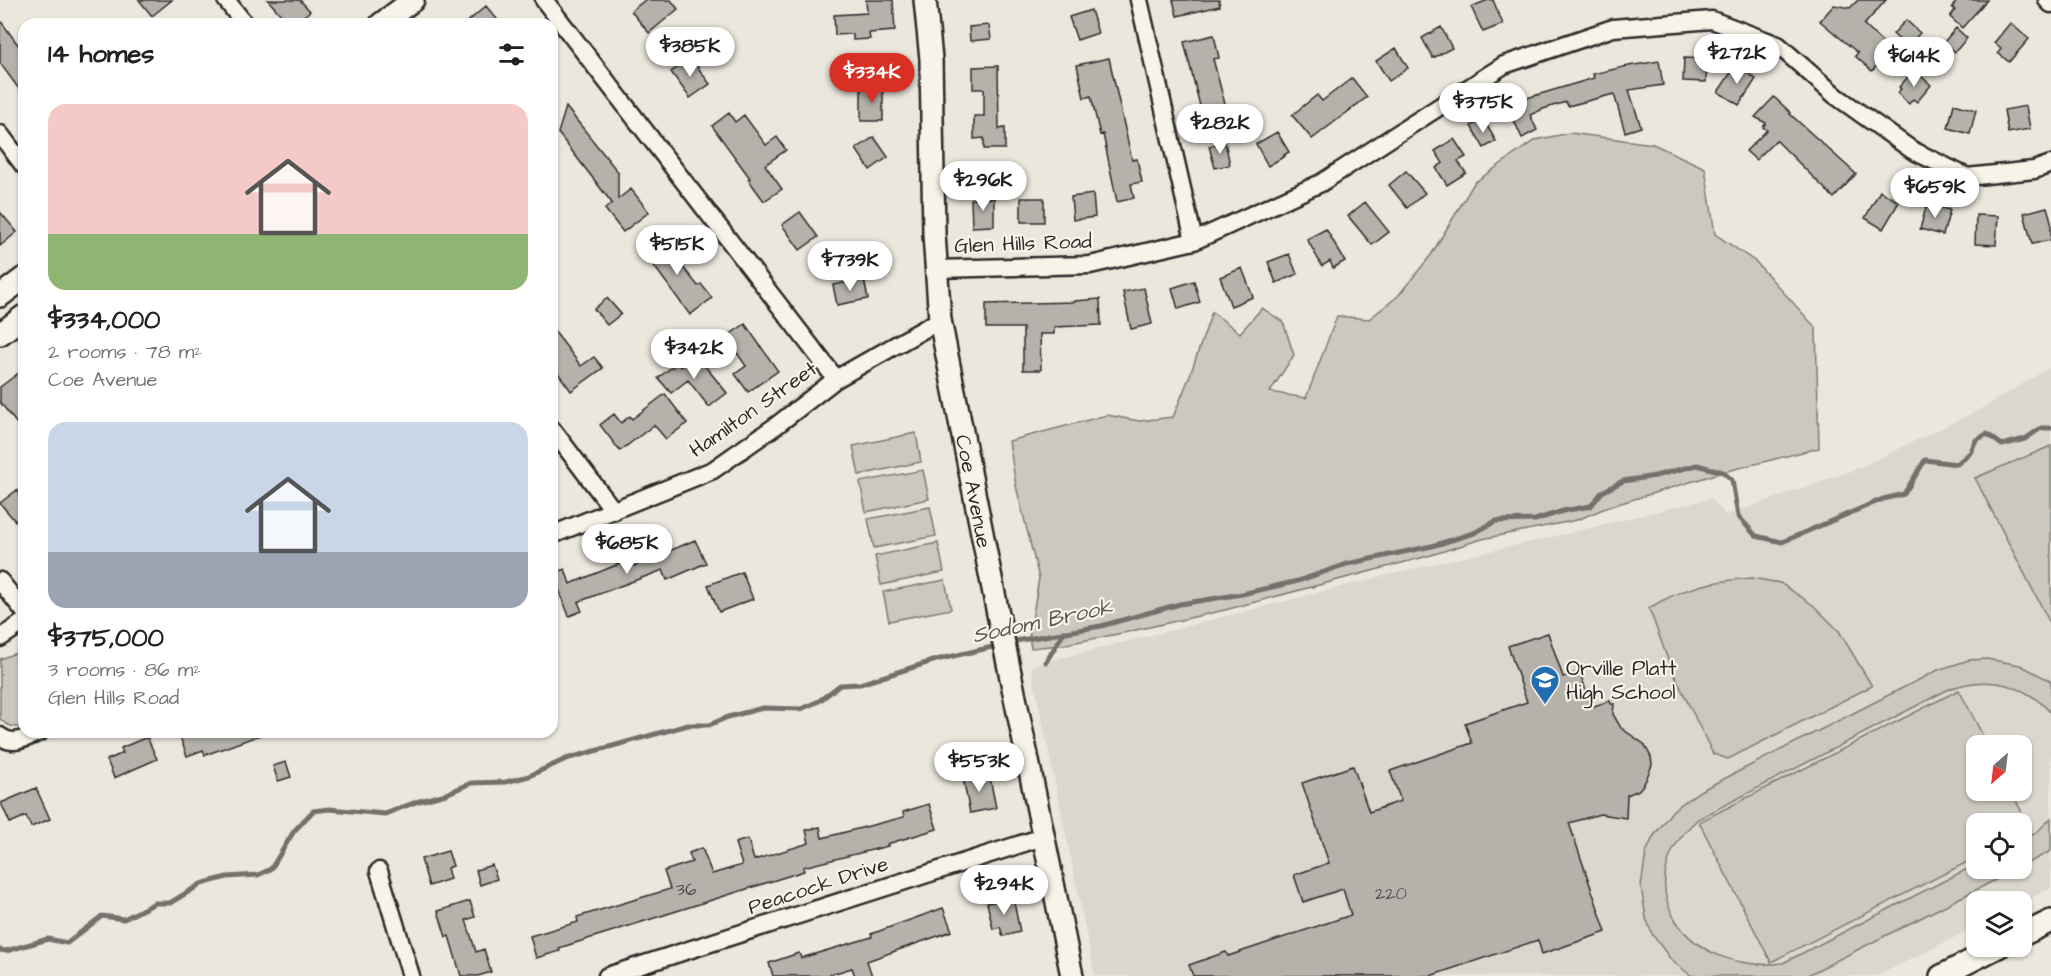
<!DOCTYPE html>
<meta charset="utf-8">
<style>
:root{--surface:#fff;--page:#f2f2f2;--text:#202124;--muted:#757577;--accent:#d93025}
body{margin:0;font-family:"Architects Daughter",sans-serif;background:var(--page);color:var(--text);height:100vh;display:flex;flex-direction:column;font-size:22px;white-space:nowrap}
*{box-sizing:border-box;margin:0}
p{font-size:20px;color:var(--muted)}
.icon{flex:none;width:33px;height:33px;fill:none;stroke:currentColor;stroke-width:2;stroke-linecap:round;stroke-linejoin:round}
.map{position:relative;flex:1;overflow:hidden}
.drawer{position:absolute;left:18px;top:18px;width:540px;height:720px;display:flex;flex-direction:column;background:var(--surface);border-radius:18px;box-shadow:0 2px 4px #0004}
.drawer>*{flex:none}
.needle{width:39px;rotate:208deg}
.tools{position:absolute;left:1966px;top:735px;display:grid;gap:12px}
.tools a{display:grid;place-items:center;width:66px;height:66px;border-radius:12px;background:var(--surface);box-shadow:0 2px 4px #0004;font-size:30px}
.price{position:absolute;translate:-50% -51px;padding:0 14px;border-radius:21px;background:#fff;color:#222;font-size:20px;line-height:39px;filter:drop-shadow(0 2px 3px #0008)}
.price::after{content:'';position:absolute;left:50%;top:36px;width:18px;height:14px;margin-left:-9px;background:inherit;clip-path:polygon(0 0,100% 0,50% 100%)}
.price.current{background:var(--accent);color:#fff}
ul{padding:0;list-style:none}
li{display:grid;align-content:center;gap:12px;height:318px;padding:0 30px}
li span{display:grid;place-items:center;height:186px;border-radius:18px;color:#555}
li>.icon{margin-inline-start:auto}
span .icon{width:108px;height:108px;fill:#fffc;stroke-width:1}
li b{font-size:26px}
h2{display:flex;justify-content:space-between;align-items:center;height:72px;padding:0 30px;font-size:26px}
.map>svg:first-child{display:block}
</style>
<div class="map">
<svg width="2051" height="976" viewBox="0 0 2051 976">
<rect width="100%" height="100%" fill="#ebe7dd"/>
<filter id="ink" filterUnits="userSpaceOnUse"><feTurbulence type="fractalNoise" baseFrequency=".0167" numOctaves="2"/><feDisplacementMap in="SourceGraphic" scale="12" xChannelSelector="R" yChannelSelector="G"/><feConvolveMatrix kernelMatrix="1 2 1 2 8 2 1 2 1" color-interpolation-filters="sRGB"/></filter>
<g filter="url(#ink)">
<path fill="#dbd7ce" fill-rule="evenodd" d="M2051,367v521l-29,15v-1h-45v24l-100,50h-782l-64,-310 356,-91 190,-44 134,-33 14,17 17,-5 117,-42 118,-57zM1977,746h45v44h-45zM1977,824h45v44h-45z"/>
<path fill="#cbc8bf" stroke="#7b7a75" stroke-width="1.5" d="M1570,133l83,11 52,24 10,66 41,28 60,66 3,120 -96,24 -115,35 -31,13 -95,19 -54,17 -203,54 -102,23 -62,12 -30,3 -2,-10 10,-60 -23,-92 -7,-45 98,-26 32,6 34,-4 16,-39 23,-66 28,21 22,-25 21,14 11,33 -24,37 36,6 31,-82 32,3 29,-23 33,-41 43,-72 61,-43z
M916,433l5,29 -62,13 -6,-29z
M2051,446v179l-76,-147z
M923,470l6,29 -63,13 -6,-30z
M930,507l6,29 -62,12 -6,-29z
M938,543l6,29 -63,13 -6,-29z
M1752,578l28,5 33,22 26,26 33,55 -144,73 -15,-5 -42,-86 -22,-60c35,-21 63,-27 103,-30z
M945,580l6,29 -62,12 -6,-29z
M16,653h8v73c-10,3 -17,0 -24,-7v-60z
M1987,659l33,6 29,15 2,2v31c-27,-31 -66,-38 -104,-23l-249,129c-76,67 -11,157 85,144l194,-99v4l40,1 -211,107h-114l-20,-15 -20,-27 -6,-16 -5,-32 5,-33 7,-16 20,-27 27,-19 238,-121 31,-10z
M1959,690l29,55 -11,1v44l34,1 20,39 -9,5v-11h-45v33l-206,105 -72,-140z
M2051,818v33l-29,15v-25l14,-8z"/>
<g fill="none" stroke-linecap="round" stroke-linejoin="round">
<path stroke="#72716c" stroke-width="5" d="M1010,642l91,-16 79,-22 62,-10 56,-13 49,-17 85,-18 42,-13 22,-12 39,-1 28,-9 28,-5 11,-14 21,-11 32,-5 42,-11 26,7 9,8 6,36 18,20 26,6 101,-43 21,-5 21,-34 32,4 13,-11 6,-13 11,-6 15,11 23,-6 16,-11h10
M1046,662l18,-30
M0,950l6,1 42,-12 19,4 35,-27 22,3 31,-16h15l31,-19 26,-7 31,-2 13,-6 23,-38 19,-20 16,-2 56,5 31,-12 30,-8 25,-11 35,-1 23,-6 37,-17 122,-34h21l19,-8 35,-9 38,1 18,-8 21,-16 20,-1 76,-24 65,-15"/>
</g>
<path fill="#b5b2ab" stroke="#2b2b2b" stroke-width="1.5" d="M139,0h33l-20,16z
M268,0h32l10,11 -15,13h-6z
M645,0h26l7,9 -29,24 -18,-22z
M866,0h27l2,31 -26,2 1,6 -17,1v-6l-18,1 -1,-20 33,-2z
M1173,0h46l1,6 -43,10z
M1488,0h5l10,24 -20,8 -12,-25z
M1858,0h28l-22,25 27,25 -19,21 -17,-15 3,-3 -38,-32 14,-16 16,3z
M1958,0h29l-25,28 -12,-11 5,-7 -3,-3z
M486,6l15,18h-36z
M1091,10l7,23 -21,7 -8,-23z
M0,20l24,33v43l-24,-33z
M1906,20l14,13 -13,14 -14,-13z
M2010,23l19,16 -20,23 -11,-9 3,-4 -7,-6z
M989,25l2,14 -21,2 -1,-14z
M1441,27l11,21 -19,10 -11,-20z
M1956,28l11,10 -12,14 -11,-10z
M1214,35l5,23 -6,1 12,45 -24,6 -17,-68z
M1396,48l12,20 -19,13 -13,-20z
M691,58l19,26 -20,14 -19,-26z
M1109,58l23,102 5,-1 5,23 -11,2 3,14 -17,4 -14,-68 -3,1 -9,-39 -7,2 -7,-33z
M1684,58l23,1 -1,23 -23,-1z
M1659,61l4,24 -34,5 12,37 -16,5 -11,-38 -46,12 -2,-4 -23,7 -13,6 7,15 -15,8 -14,-31 19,-9 67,-20 -1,-4 35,-8z
M1736,65l20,14 -17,26 -21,-13z
M998,66l1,63 6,-1v21h-21v-11l-10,1v-23h10v-27h-11v-22z
M1914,70l17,15 -14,17 -4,-3 -4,5 -12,-11 4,-4 -2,-2z
M1352,78l15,19 -55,42 -20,-24 25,-20 5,6z
M861,88h22v33h-22z
M1774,97l17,16 -1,1 66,60 -22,24 -58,-58 -20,20 -10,-9 21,-21 -4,-3 3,-4 -11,-6z
M1954,104l22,6 -6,24 -22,-6z
M2026,106l4,23 -22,4 -4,-23z
M566,107l52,65v27l13,-10 18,23 -26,20 -18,-23 7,-6 -54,-70z
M729,113l6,9 9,-7 22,30 11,-8 9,13 -21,15 17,24 -18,12 -16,-22 2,-1 -38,-52z
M1483,119l13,22 -12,7 -13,-22z
M1277,132l12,20 -5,3 1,1 -17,10 -12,-22z
M874,137l14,20 -18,13 -14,-21z
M1454,139l12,18 -8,4 8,12 -19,12 -11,-17 7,-5 -8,-12z
M1225,142l5,23 -15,3 -6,-22z
M1406,171l19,22 -18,15 -18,-23z
M1880,191l19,11 -16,27 -18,-11z
M1093,194l2,23 -22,3 -2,-23z
M994,198v28l-22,1 -1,-28z
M1021,198h23v24h-23z
M1365,202l24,30 -17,13 -24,-29z
M1927,204l23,6 -7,25 -23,-6z
M2047,207l4,14v19l-19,4 -8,-31z
M0,212l17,20 -17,14z
M800,212l18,25 -18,13 -18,-25z
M1976,215l22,1 -2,29 -21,-1z
M1326,229l19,32 -12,7 -3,-7 -8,5 -15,-27z
M664,236l9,13 -1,1 6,11 20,25 3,-2 11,14 -22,17 -47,-64z
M1289,254l8,20 -21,9 -8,-21z
M1242,268l11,29 -22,9 -11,-29z
M864,279l4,20 -31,6 -4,-20z
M1194,281l6,21 -22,7 -6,-21z
M1144,288l8,36 -21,5 -8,-37z
M607,298l14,16 -14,11 -13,-16z
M1100,299l1,26 -47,2v7h-14l1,36h-18v-42h-37v-24l89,-2v-1z
M745,324l33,47 -30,21 -13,-18 11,-8 -20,-29z
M552,328l29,38 13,-9 9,11 -32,23 -19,-26z
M696,355l31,38 -18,14 -21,-27 -17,13 -13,-15 19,-15 4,4z
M24,369v64l-24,-31v-15z
M665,394l22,29 -21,16 -12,-14 -34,26 -20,-26 14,-11 7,9 9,-7 2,3z
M17,490l7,9v14l-9,8 -15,-18z
M695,540l11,23 -39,17 -4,-10 -51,19 -34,13 4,9 -13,5 -16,-42 12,-5 5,15 61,-25 3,7z
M742,572l11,27 -34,13 -11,-27z
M1548,633l15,44 17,-5 11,35 19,-6 1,3h3l-1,10 8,14 23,16 7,13 1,8 -7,17 -6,8 -12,5 -1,23 -26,-4 -31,9 37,109 -64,22 -4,-14 -108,36h-237l-4,-11 37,-13 2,4 123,-41 -8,-26 -40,13 -9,-27 35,-12 -27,-80 51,-17 16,46 32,-11 -11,-30 82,-28 -7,-20 62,-21 -19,-56z
M193,732h69l1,2 -58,21 -2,-5 -16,6 -7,-19z
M147,737l10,22 -43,19 -7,-18 16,-7 -2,-5z
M286,762l5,15 -13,4 -5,-15z
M989,773l7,35 -26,5 -7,-35z
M36,788l14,31 -19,8 -5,-11 -16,7 -9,-20z
M929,804l8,25 -50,15 1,2 -85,21 1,4 -245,77 1,3 -24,7 -6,-22 48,-14 -1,-5 93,-28 -6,-18 28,-9 -3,-9 13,-5 10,26 30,-9 -7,-22 13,-4 6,21 55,-17 -3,-13 14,-3 2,11 82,-21 -1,-5z
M448,851l5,15 -6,2 3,11 -21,7 -8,-27z
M492,865l5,14 -17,6 -4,-15z
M1013,897l7,35 -17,4 -3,-9 -7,2 -6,-26z
M470,901l5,16 -9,3 10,32 8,-3 7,23 -13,4h-17l-12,-40 -3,1 -8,-26z
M943,908l9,23 -85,30 5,15h-17l-3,-8 -27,8h-52l-4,-13 30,-10 2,5 71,-21 -1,-3z"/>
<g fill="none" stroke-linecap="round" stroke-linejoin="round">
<g stroke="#2b2b2b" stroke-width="21">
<path id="minor" d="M226,0l19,24
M544,0l292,379
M1139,0l55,241
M2047,0l4,4
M0,134l24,32
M936,269l154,-4 104,-24 127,-58 183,-118 109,-37 99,-8 66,25 58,51 76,54 55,27 67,-7 17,-6
M552,429l62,82
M552,535l161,-65 64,-45 59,-46 104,-59
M0,581l24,30
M0,638l24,-16
M0,736c13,11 27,1 40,-4
M379,871l32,105
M607,976l436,-139"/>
</g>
<g stroke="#2b2b2b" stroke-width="26">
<g id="tertiary">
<path id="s1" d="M925,0l6,59 3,175 6,86 60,304 72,352"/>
<path d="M381,24l32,-24"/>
<path d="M0,296l24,-18"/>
<path d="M0,334l24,-18"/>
<path d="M2022,935l29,-14"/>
<path d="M1941,976l59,-30"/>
</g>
</g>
<use href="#minor" stroke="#f7f3e8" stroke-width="16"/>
<use href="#tertiary" stroke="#f7f3e8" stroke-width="21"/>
</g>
</g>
<defs>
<g id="school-pin" transform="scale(1.5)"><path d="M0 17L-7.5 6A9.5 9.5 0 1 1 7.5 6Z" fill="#1f6fb2" stroke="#f7f3e8"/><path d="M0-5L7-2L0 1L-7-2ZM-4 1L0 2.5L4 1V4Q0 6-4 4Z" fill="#fff"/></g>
</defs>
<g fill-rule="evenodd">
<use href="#school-pin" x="1545" y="680"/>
</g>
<g text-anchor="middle" stroke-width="4.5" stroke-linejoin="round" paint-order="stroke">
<g font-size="18" fill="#4e4d4b">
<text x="686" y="895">36</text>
<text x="1391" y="899">220</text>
</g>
<g font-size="21" fill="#2b2b2b" stroke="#f7f3e8">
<text transform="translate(1023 243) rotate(-2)" y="7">Glen Hills Road</text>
<text transform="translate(753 409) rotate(-35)" y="7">Hamilton Street</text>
<text dy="7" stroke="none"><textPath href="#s1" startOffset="495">Coe Avenue</textPath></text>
<text transform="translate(818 885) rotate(-18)" y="7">Peacock Drive</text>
</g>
<g font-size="21" fill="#2b2b2b" stroke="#f7f3e8" text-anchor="start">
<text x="1566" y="675">Orville Platt<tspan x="1566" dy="24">High School</tspan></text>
</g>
<g font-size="22" font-style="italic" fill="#555451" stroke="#f7f3e8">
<text transform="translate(1042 620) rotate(-12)" y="8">Sodom Brook</text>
</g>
</g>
</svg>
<div class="tools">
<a><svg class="needle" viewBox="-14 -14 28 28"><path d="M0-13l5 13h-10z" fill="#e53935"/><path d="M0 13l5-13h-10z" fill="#757577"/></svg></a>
<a><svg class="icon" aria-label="locate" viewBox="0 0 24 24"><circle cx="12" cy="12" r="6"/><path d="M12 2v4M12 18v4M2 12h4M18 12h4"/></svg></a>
<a><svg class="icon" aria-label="layers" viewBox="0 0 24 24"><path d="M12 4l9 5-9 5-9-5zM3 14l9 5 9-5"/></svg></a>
</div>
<b class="price" style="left:690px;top:78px">$385K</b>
<b class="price" style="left:1737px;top:85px">$272K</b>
<b class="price" style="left:1914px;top:88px">$614K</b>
<b class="price current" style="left:872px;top:104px">$334K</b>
<b class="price" style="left:1483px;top:134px">$375K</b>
<b class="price" style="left:1220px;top:155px">$282K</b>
<b class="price" style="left:983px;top:212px">$296K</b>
<b class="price" style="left:1935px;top:219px">$659K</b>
<b class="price" style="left:677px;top:276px">$515K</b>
<b class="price" style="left:850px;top:292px">$739K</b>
<b class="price" style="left:694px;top:380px">$342K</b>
<b class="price" style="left:627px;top:575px">$685K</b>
<b class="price" style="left:979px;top:793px">$553K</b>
<b class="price" style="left:1004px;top:916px">$294K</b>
<section class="drawer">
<h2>14 homes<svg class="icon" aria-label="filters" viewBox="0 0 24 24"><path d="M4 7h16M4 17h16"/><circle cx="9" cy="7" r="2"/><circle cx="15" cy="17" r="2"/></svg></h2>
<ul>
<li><span style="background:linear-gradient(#f6c9c9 70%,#8fb573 0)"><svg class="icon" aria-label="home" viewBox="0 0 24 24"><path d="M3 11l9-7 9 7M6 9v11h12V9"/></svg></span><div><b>$334,000</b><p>2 rooms · 78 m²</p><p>Coe Avenue</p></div></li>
<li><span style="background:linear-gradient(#c9d6e8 70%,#9aa5b1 0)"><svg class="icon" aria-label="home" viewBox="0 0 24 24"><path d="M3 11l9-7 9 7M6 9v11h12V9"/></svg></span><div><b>$375,000</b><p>3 rooms · 86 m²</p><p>Glen Hills Road</p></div></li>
</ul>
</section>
</div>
